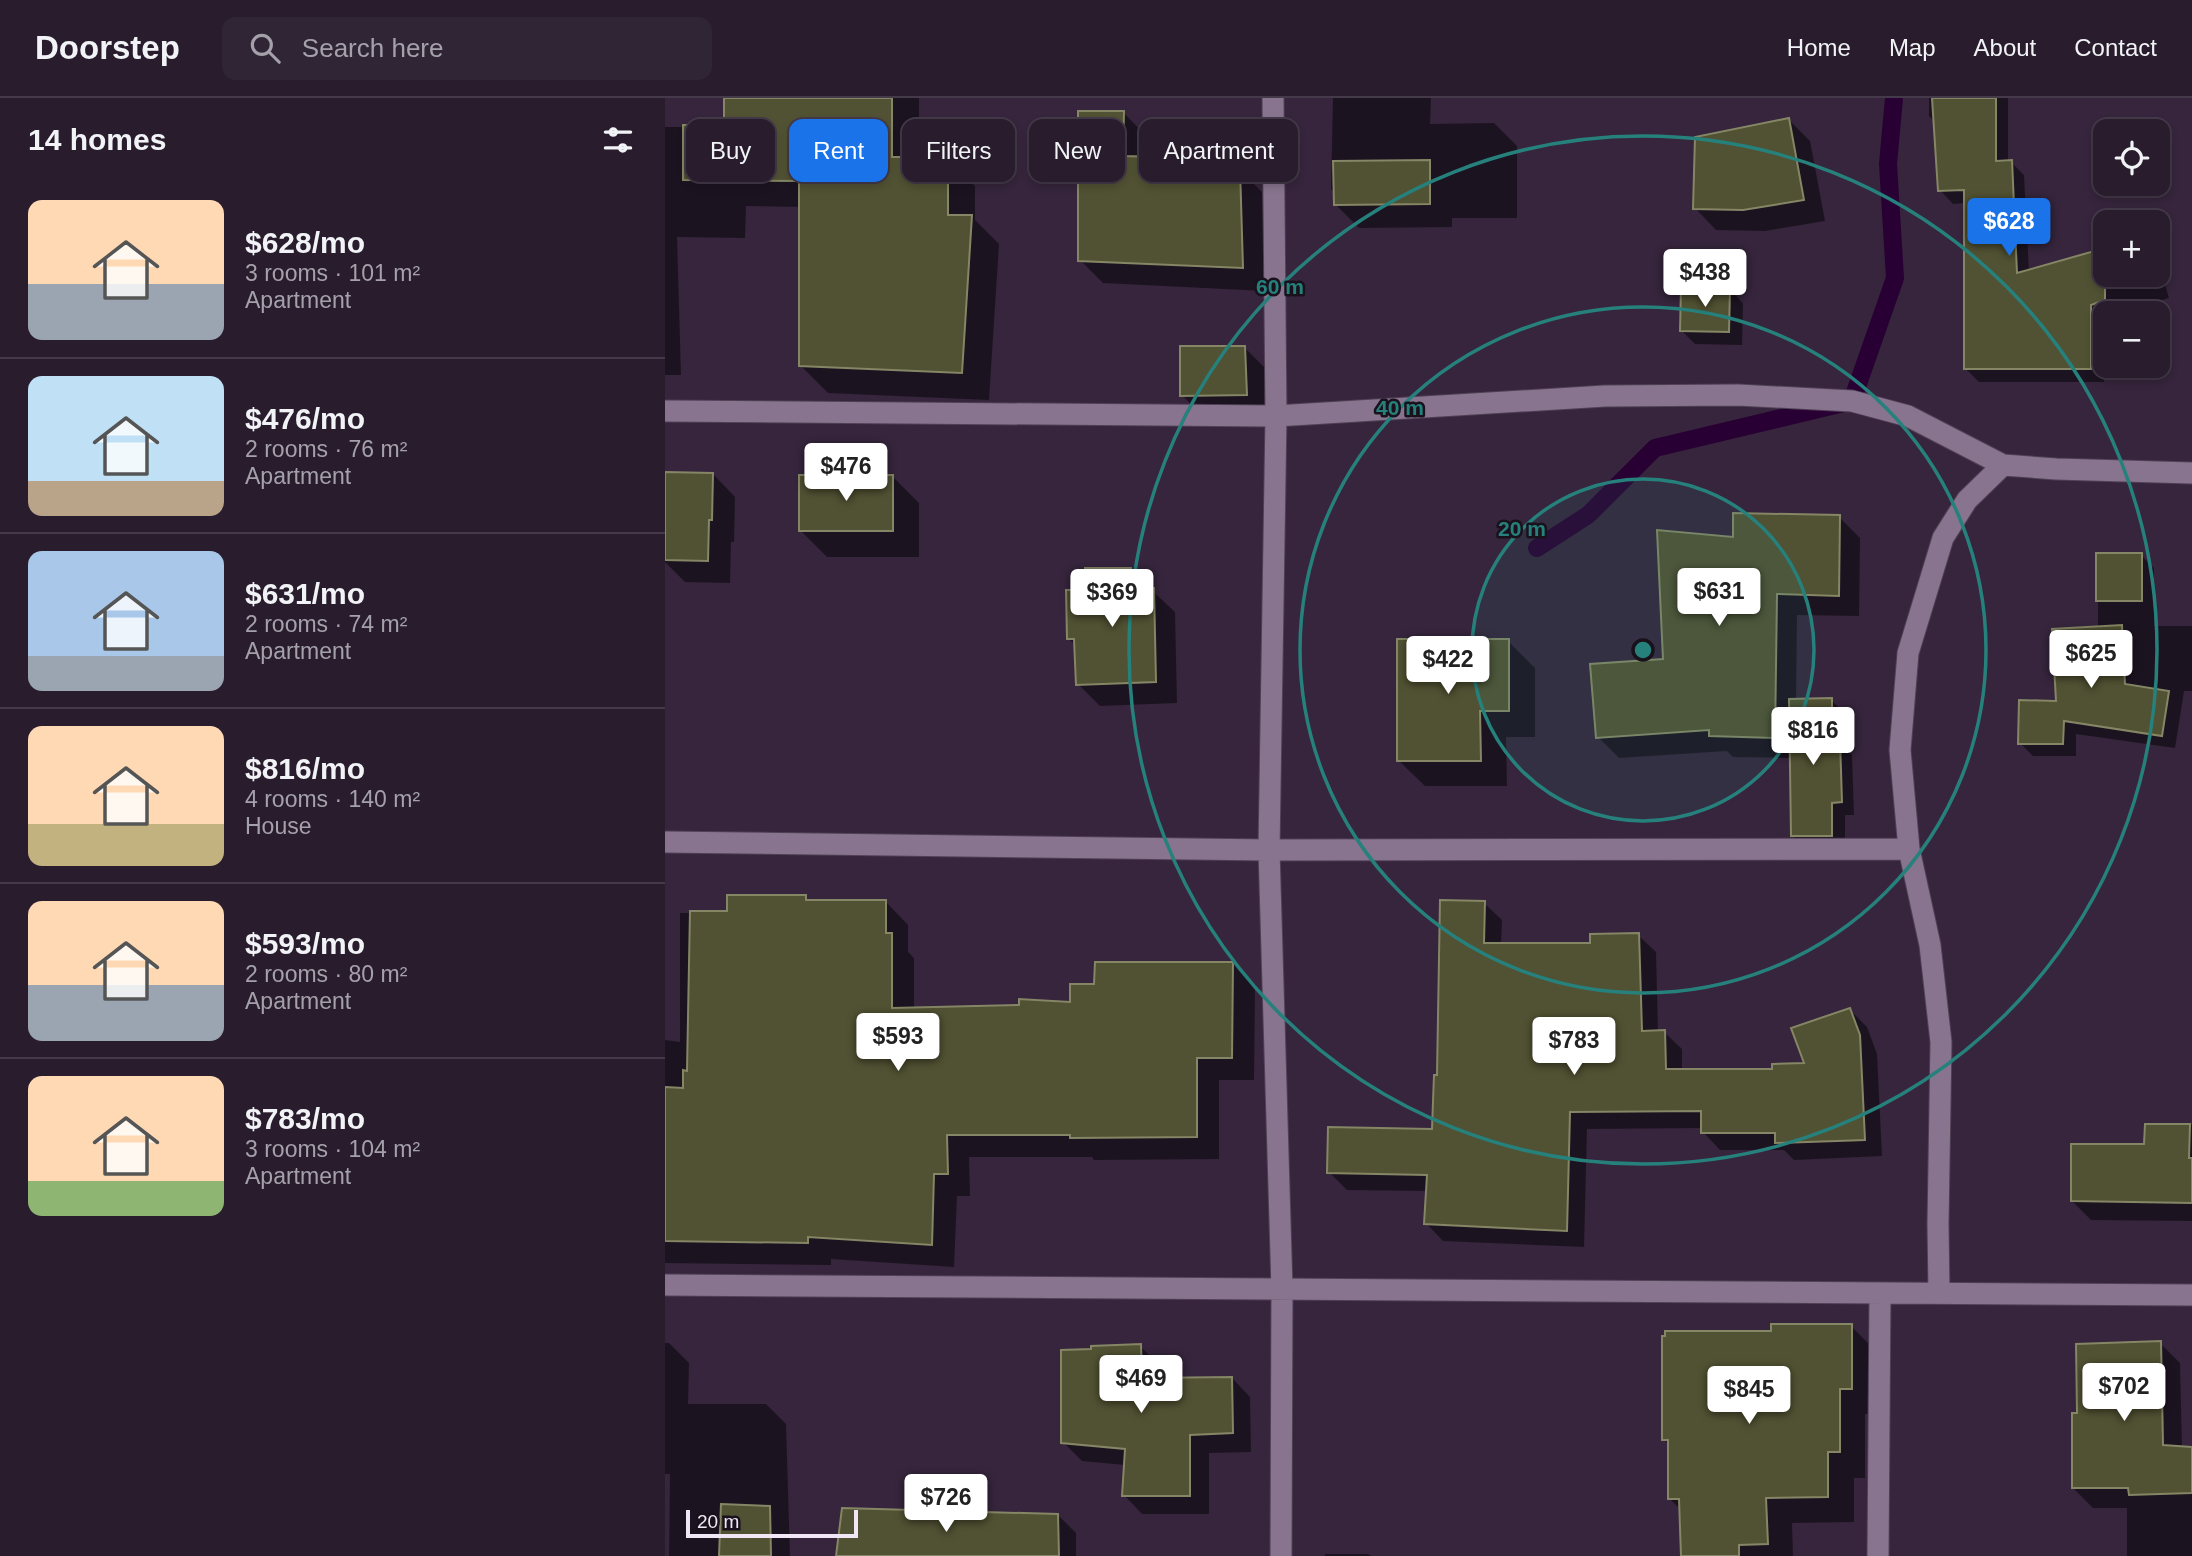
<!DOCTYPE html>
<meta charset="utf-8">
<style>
:root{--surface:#281c2d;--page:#302535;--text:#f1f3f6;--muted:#a5a1aa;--line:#443a49;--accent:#1a73e8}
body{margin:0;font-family:Helvetica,sans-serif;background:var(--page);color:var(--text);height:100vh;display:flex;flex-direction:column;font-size:26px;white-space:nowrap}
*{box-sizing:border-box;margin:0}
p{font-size:23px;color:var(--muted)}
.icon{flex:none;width:38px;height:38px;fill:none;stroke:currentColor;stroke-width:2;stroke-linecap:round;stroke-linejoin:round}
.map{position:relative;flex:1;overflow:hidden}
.details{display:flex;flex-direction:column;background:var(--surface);width:665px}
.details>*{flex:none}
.guide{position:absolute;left:21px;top:21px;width:665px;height:63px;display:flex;gap:14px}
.tools{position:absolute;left:1428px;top:21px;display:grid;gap:14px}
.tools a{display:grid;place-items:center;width:77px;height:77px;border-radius:14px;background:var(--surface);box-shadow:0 4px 10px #0003,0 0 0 2px var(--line);font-size:35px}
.scale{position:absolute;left:21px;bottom:18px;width:172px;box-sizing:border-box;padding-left:7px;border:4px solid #f1e6f5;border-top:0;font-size:19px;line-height:24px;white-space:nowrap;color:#f1e6f5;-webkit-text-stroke:5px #19111c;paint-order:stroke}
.price{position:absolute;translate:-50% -60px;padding:0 16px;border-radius:7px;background:#fff;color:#222;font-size:23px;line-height:46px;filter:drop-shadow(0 2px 4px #0008)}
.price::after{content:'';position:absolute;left:50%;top:42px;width:21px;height:16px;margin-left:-10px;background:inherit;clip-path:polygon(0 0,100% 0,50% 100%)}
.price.current{background:var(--accent);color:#fff}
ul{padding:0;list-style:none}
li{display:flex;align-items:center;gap:21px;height:175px;padding:0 28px}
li+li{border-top:2px solid var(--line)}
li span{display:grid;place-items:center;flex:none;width:196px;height:140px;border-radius:14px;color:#555}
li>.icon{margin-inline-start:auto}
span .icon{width:84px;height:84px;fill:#fffc;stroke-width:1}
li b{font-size:30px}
h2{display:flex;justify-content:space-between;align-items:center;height:84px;padding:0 28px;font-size:30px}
.pill{padding:0 24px;border-radius:14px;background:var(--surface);box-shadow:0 4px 10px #0003,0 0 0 2px var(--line);font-size:24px;line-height:63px}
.pill.current{background:var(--accent);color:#fff}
header{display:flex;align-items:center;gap:42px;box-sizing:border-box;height:98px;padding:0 35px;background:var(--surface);border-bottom:2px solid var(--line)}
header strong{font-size:33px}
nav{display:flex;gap:38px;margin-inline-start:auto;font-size:24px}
.search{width:490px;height:63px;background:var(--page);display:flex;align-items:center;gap:18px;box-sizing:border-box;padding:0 24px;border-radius:14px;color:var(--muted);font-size:26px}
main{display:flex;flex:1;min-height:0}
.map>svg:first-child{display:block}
</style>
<header>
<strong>Doorstep</strong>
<div class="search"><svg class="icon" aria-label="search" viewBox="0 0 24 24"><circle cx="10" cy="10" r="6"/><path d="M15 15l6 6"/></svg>Search here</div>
<nav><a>Home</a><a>Map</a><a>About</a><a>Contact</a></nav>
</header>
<main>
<section class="details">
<h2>14 homes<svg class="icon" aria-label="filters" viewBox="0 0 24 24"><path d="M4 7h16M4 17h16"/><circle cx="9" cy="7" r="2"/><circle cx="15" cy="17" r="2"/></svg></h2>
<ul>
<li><span style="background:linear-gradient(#ffd9b3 60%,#9aa5b1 0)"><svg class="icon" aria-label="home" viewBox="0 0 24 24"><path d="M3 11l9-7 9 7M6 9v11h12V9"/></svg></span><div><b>$628/mo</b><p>3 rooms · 101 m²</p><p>Apartment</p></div></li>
<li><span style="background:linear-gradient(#bfe0f5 75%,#b9a48a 0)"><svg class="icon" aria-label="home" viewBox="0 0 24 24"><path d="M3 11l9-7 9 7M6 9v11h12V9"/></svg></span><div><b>$476/mo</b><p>2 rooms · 76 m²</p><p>Apartment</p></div></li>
<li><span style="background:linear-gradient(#a9c7e8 75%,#9aa5b1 0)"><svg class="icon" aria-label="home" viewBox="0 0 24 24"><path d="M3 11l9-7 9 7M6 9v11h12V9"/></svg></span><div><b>$631/mo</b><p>2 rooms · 74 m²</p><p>Apartment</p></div></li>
<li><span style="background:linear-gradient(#ffd9b3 70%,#c2b280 0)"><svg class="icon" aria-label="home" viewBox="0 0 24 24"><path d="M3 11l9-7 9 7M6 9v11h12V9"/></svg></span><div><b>$816/mo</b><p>4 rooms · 140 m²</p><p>House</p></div></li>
<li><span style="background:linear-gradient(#ffd9b3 60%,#9aa5b1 0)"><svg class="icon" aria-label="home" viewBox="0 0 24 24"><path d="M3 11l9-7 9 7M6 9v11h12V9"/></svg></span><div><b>$593/mo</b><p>2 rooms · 80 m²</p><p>Apartment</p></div></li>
<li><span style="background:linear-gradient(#ffd9b3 75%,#8fb573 0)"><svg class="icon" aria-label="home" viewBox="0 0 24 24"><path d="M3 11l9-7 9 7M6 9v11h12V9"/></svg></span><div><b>$783/mo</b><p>3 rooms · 104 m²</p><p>Apartment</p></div></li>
</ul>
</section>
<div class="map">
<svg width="1527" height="1458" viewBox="0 0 1527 1458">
<rect width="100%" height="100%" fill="#36253c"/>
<path fill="#0007" d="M61,0h193v61h28l28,27v34l24,24 -10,156 -161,-7 -27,-27v-159l-55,-1 -1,32 -68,-1 4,138h-16v-248h61z
M668,0h98l-1,26 64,-1 23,23v72h-65v9l-93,1 -23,-23 -1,-12 -4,-4z
M1264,0h79v64h3l13,13 5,97 76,-22v25h53v-15l11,38 -51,15h-13l-1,69h-125l-13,-13v-166l-13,1 -13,-14 -5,-68 -6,-6z
M458,14l23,24v22l13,1 11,10h69l23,23 3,99 -162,-8 -23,-23z
M1124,22l21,21 15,80 -60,10 -49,-1 -21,-22z
M1065,192l13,13 -1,42 -47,-1 -13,-13z
M579,249l27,27 1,47 -64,1 -26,-27z
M0,375l48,1 22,23 -1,45h-3l-1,41 -45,-1 -20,-20z
M227,378l27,27v54h-92l-26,-26z
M1174,419l21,21 -1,78 -62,-1 -1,86 35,-1 14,13v34l7,8 2,60h-9v34h-39l-14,-14 -1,-77 -58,-1 -6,-6 -108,7 -21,-21 67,-76 70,-122z
M1433,457h43l13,13v58h38v65h-8l-9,57 -99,-14v22h-43l-13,-13 38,-40 40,-75z
M465,472l45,42 2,91 -77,3 -22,-22 -2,-38 -7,-7 18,-47z
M843,543l27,27v69h-29l1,49h-82l-27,-26z
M140,799l5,5h76l22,23v27l6,6v51l158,-5 24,-18 137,-22 22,23 -1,93h-35v79l-125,1 -2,-3h-123l1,39h-13l-3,71 -123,-8v6l-166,-2v-223l15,2v-129h49z
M819,805l18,17 -1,24h91l46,-9 18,17 2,80h6l18,17v21h92l32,-6 44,-54 17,17 10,27 5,102 -88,4 -10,-10h-64l-17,-18v-4l-116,1 -3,118 -141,-6 -17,-18 2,-32 -81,-1 -18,-18 105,-41 5,-54z
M1481,1027h46v96l-101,-1 -19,-19 74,-55z
M1186,1228l26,26v62h-12v64h-11v44l-62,1 1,33h-110l-2,-46 -12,-12v-53l-5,-6 109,-106z
M0,1245h4l20,20 -1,41h78l20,20 4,132h-121l1,-82h-5z
M1495,1245l20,20 2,85 10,1v107h-65v-48h-34l-20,-20 5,-73z
M475,1248l19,19 1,15 72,-2 18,19 1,55 -42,1v61h-67l-18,-19 1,-30 -43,-4 -19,-19z
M393,1417l18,18v23h-180z
M660,1456h43l3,2h-46z"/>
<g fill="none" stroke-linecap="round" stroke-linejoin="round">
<path stroke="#280033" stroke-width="18" d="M872,450l51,-33 67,-67 197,-47 43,-123 -7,-114 6,-66"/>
</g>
<path fill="#515133" stroke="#858665" stroke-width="2" d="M59,0h168v59h56v58h24l-10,158 -163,-7v-185l-116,-1v-55h41z
M1267,0h64v63l16,-1 5,113 88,-25v52l-14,5v64h-127v-179l-26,1z
M413,13h46l-1,45 37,1v11h80l3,100 -165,-7z
M1124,20l15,82 -61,10 -50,-1 2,-72z
M765,62v44l-96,1 -1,-44z
M1016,189l49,1 -1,44 -49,-1z
M515,248h65l2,49 -67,1z
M0,374l48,1 -1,47h-3l-1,41 -43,-1z
M134,377h94v56h-94z
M1068,415l107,2 -1,81 -62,-2 -2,144 -66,-2v-6l-113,8 -6,-74 73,-5 -6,-129 76,7z
M1431,455h46v48h-46z
M420,470h46l1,20h22l2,94 -80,3 -2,-46h-7l-1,-49h19z
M1457,527l3,59 44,7 -7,45 -98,-15 -1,23h-45l1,-44 37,1 -4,-72z
M732,541h112v72h-29l1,50h-84z
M1167,600v42h8l2,62 -10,1v33h-41l-2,-137z
M62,797h79v5h80v33h6v75l127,-3v-6l51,3v-18h24l1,-22h138l-1,96h-35v79l-127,1v-3h-123l1,39h-14l-2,71 -124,-8v6l-143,-2v-154l18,1v-18l4,1 3,-160h37z
M775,802l45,1 -1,42h106v-9l49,-1 3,98 23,-1 1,39h106v-5l32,-1 -13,-35 59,-20 10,27 5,105 -90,3v-10h-74v-22l-131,1 -3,119 -143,-7 3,-49 -100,-2 1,-46 104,2 2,-54h3z
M1480,1026h45l-1,34h3v45l-121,-2v-57h73z
M1106,1226h81v65h-12v63h-12v45l-62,1 2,46 -29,1v11h-58l-2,-57h-11v-59h-6v-104h3v-5h106z
M1496,1243l2,104 29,2v46l-63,2 -1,-7h-56v-75h5l-1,-69z
M476,1246l1,34 90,-1 1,56 -43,2v61h-68l3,-47 -64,-6v-93l30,-1v-3z
M56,1406l49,2 1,50h-52z
M177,1410l216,6 1,42h-223z"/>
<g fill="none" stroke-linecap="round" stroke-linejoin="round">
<g stroke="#504155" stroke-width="23">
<path id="minor" d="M608,0l3,318 -7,434 13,439 -1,267
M0,313l611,5 329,-20 133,-1 114,6 56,15 95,49
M0,744l604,8 640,-1
M0,1187l1527,10
M1274,1195l-1,-69 3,-182 -11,-97 -21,-96 -9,-99 8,-97 35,-115 24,-38 36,-35 53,4 136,4
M1213,1458l2,-263"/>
</g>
<use href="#minor" stroke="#88748f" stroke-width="21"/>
</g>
<circle cx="978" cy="552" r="171" fill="#26817c" fill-opacity=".12"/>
<g fill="none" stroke="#26817c" stroke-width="3.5">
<circle cx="978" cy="552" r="171"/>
<circle cx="978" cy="552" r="343"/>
<circle cx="978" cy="552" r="514"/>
</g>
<circle cx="978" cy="552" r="10" fill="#26817c" stroke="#19111c" stroke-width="3.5"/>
<g font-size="21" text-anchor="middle" font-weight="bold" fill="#26817c" stroke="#19111c" stroke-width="5" stroke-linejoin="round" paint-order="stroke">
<text x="615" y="196">60 m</text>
<text x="735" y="317">40 m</text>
<text x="857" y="438">20 m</text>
</g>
</svg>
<div class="tools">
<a><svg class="icon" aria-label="locate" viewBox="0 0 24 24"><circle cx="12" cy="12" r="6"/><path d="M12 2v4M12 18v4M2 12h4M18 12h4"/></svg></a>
<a>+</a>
<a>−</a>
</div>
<div class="scale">20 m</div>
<b class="price current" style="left:1344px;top:160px">$628</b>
<b class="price" style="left:1040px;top:211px">$438</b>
<b class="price" style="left:181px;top:405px">$476</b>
<b class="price" style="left:1054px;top:530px">$631</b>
<b class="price" style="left:447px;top:531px">$369</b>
<b class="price" style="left:1426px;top:592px">$625</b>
<b class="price" style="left:783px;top:598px">$422</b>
<b class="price" style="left:1148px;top:669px">$816</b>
<b class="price" style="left:233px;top:975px">$593</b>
<b class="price" style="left:909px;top:979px">$783</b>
<b class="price" style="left:476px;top:1317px">$469</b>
<b class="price" style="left:1459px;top:1325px">$702</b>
<b class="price" style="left:1084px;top:1328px">$845</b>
<b class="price" style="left:281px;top:1436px">$726</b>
<div class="guide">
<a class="pill">Buy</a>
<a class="pill current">Rent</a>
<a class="pill">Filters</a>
<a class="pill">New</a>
<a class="pill">Apartment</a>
</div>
</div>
</main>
